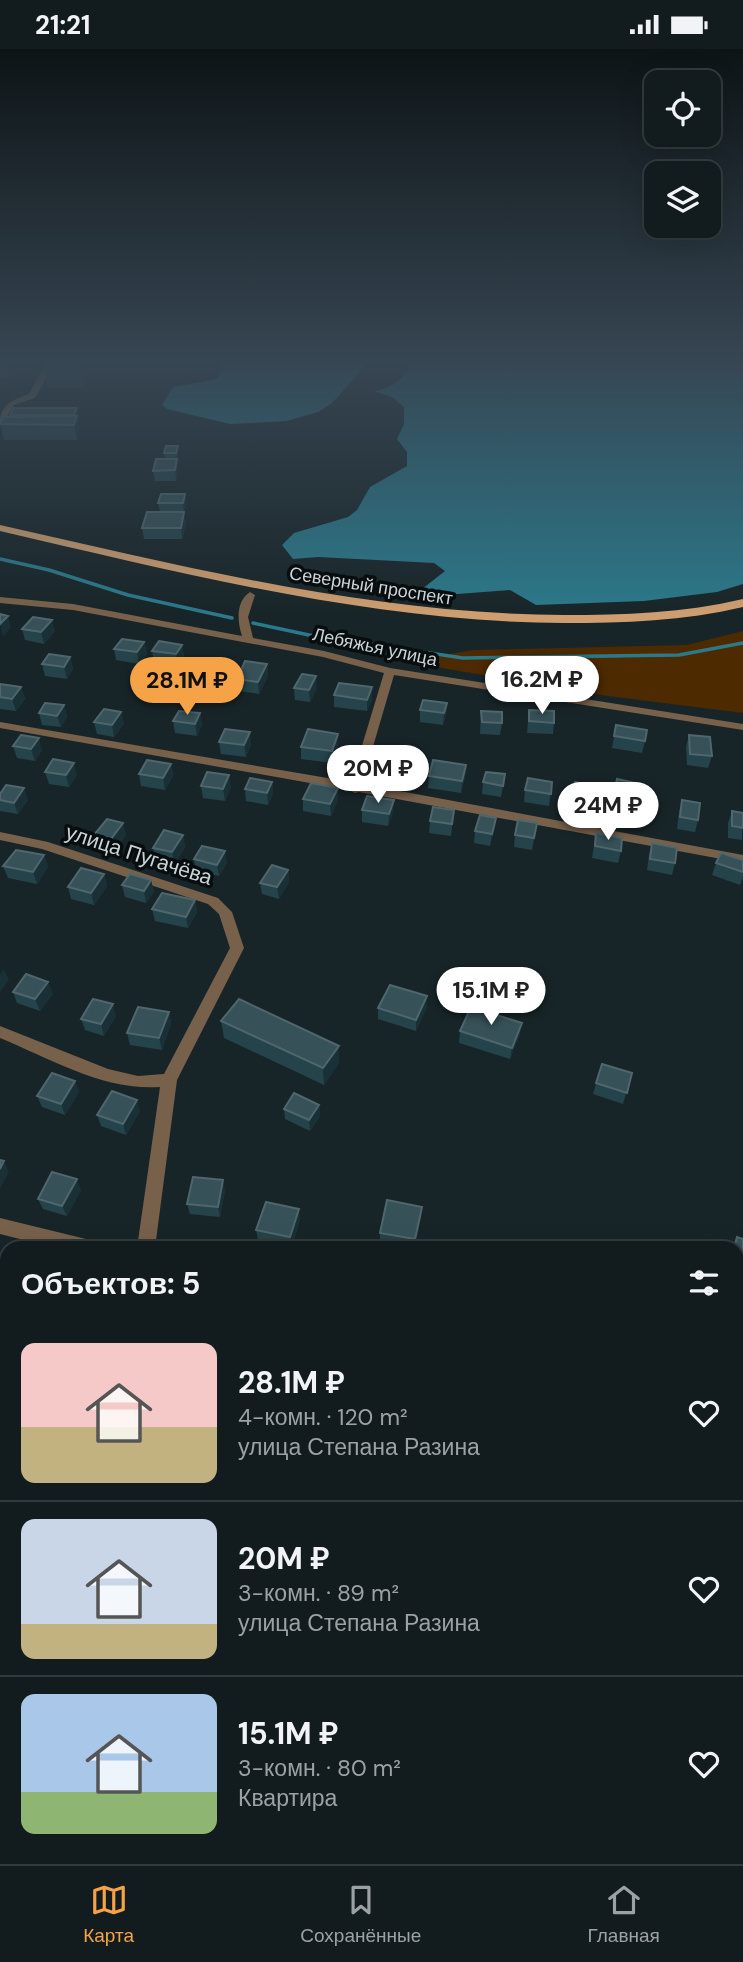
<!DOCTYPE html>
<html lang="ru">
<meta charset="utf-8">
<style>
:root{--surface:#121c1e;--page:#1f292b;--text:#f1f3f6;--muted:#9ca1a4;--line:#313a3c;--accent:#f5a346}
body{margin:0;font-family:"DM Sans",sans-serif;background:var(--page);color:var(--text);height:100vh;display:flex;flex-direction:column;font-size:26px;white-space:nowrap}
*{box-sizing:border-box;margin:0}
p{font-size:23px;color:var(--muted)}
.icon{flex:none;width:38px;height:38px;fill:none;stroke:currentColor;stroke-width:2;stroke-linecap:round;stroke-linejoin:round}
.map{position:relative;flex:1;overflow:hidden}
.panel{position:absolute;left:0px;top:1192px;width:744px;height:625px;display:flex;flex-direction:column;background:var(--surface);border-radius:21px 21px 0 0;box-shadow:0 7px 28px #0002,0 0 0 2px var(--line)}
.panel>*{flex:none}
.fabs{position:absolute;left:644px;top:21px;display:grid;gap:14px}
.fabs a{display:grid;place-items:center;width:77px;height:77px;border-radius:14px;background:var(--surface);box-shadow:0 7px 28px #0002,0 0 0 2px var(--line);font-size:35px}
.price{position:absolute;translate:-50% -60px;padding:0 16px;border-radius:24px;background:#fff;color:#222;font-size:23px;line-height:46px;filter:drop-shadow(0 2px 4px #0008)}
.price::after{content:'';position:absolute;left:50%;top:42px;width:21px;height:16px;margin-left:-10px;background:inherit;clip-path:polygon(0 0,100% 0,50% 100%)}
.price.selected{background:var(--accent);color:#111}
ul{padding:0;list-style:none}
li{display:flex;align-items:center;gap:21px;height:175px;padding:0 21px}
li+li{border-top:2px solid var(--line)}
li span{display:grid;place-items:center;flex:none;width:196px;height:140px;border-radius:14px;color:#555}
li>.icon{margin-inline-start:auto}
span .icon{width:84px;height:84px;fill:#fffc;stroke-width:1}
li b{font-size:30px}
h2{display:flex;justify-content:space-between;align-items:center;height:84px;padding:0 21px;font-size:30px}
.status{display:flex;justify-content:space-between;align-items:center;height:49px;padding:0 35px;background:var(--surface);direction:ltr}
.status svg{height:19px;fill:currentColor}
.dock{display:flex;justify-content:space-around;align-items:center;height:98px;border-top:2px solid var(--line);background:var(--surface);font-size:19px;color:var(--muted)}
.dock a{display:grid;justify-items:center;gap:4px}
.dock .selected{color:var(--accent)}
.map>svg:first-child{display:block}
</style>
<div class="status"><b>21:21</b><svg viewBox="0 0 49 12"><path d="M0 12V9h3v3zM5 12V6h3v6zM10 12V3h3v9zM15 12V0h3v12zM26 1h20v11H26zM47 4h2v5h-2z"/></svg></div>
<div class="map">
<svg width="743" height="1815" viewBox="0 0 743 1815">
<rect width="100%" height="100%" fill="#182528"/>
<path fill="#4d2a00" d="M743,582v82l-135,-17 -202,-34 67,-12 214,-5z"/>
<path fill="#2b798a" d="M221,312h149l-38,42 -14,9 -31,9 -57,3 -63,-15 -5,-4 11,-18 44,-8 7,-9z
M405,312h338v223l-26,8 -73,9 -108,4 -26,-15 -66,5 -22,-6 23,-18 -11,-8 -116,-6 -25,2 -11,-14 12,-12 54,-16 9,-7 13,-23 37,-21v-14l-10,-13 7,-15v-17l-12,-10 -18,-6c15,-2 26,-9 35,-22z"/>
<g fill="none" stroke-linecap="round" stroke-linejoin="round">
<path stroke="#2b798a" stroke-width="3.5" d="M0,510l49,11 79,25 104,23
M253,574l56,12 154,23 216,-3 64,-12"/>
<path fill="#78614b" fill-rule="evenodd" d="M47,312h8l-20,37 -21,7 -11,18h-3c0,-19 13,-23 29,-29z
M250,543l5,3 -7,22 5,21 71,13 66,17 353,56v6l-349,-55 -32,109 381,71v8l-384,-71 -4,1 -6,-3 -349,-62v-6l351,60 33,-109 -61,-16 -250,-47 -73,-7v-6l73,7 169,32c-5,-15 -6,-35 8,-44z
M0,783l48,10 170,56 14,14 12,36 -67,132 -22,168h-18l23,-161c-56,4 -109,-28 -160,-49v-12l108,43 30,7 26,-2 66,-126 -11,-34 -11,-10 -166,-55 -42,-9z
M0,1169l90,22 6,2 3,6h-43l-56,-14z
M737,1292l6,2v19l-6,-2z
M0,1398l7,1v20l-7,-1z
M737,1473h6v20h-6z"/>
<path fill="#ce9e70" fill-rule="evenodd" d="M0,476c186,42 372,89 564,90 60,0 120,-2 179,-16v8c-59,14 -119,16 -179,16 -192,-1 -378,-49 -564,-92z"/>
</g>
<path fill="#25434a" d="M0,312h17l-9,16h-8z
M42,312h45l2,12 -6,15h-35z
M77,359l3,23 -3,9h-73l-4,-16 10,-8v-1z
M178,402l-1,8h-12l-1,-6z
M178,421l-2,11h-21l-2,-10z
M185,445l1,11 -2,8 2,10 -4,16h-38l-2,-11 18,-16 -2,-9z
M22,580l33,2 -11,13 -19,-4z
M144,593l3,12 -8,10 -23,-4 -2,-11z
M182,596l2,12 -6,9 -24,-4 -2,-11z
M70,608l3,12 -6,10 -22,-3 -3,-12z
M267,615l1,12 -9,18 -21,-3 -1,-12z
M0,635l21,3 4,12 -9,12 -16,-2z
M294,639h23l-7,14 -15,-2z
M334,646l38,4 -5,12 -33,-4z
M447,654l-1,12 -3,10 -23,-3v-12z
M64,656l3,12 -6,10 -19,-2 -3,-12z
M529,661l25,13 -1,11 -26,-1z
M481,662l21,12 -2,12 -20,-1z
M121,663l3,12 -10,13 -17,-3 -3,-12z
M200,664l2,12 -5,11 -22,-3 -2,-12z
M616,676l29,16 -3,12 -30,-5z
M689,686l23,21 -4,12 -21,-3 -1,-18z
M219,693l32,2 -5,13 -25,-3z
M13,697l29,4 -7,11 -18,-3z
M338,697l-6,17 -31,-4v-12z
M408,706v12l-5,13 -24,-3v-12z
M171,715l2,12 -8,14 -24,-4 -2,-12z
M466,716l-1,12 -4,16 -33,-5 1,-12z
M45,723l32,3 -8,12 -20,-3z
M505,725l-4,23 -19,-3 1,-12z
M617,730l24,5 -5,25 -25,-5z
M272,733l1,12 -5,11 -22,-4 -1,-12z
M552,733l-3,24 -25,-4 1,-12z
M201,737l30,1 -6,14 -22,-3z
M596,737l-6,27 -21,-4 2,-12z
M0,745l28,6 -10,14 -18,-3z
M303,750l35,1 -7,16 -28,-5z
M682,751l16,20 -3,12 -18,-3 2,-17z
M362,761l31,2 -5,14 -26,-4z
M454,761l-3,26 -22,-3 1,-12z
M732,762l11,2 -1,27 -14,-2v-15z
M496,769l-2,12 -4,16 -16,-3 1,-12z
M537,774l-5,27 -18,-3 1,-12z
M596,784l25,18 -3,12 -26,-5z
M94,786h32l-12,16 -17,-4z
M183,786l2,12 -10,17 -20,-5 -2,-11z
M652,794l23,20 -3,12 -25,-5 2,-15z
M44,806l4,12 -11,17 -29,-6 -5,-12z
M194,810l33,4 -8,13 -23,-5z
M743,811v17l-3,8 -28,-10 4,-12z
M288,821l1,12 -10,17 -17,-5 -2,-11z
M104,825l3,12 -13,19 -23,-6 -3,-12z
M151,831l3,12 -8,11 -21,-6 -3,-12z
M195,851l2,12 -9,16 -33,-7 -3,-12z
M13,943l40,2 -13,17 -23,-8z
M427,947v11l-11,24 -38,-12v-11z
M169,963l2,11 -9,27 -32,-5 -3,-12z
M116,967l-12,20 -19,-6 -4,-11z
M221,972l118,25v17l-15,22 -100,-47z
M460,982l60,3 -10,25 -51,-16z
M602,1015l30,9 -9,31 -30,-10z
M75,1032l4,11 -14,23 -23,-8 -5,-11z
M319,1056l1,11 -10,15 -25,-12 -1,-10z
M140,1062l-14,24 -25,-9 -4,-11z
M81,1141l-14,26 -24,-7 -5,-10z
M225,1141l-5,27 -30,-3 -3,-10z
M421,1168l-6,31 -35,-5v-10z
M300,1170l-8,28 -34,-7 -2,-10z
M737,1188l6,2v56l-6,-2v-45h-6z
M0,1291l7,2v42l-7,-2z
M737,1329l6,1v43l-6,-1z
M511,1810h67l1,5h-68z"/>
<path fill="#183036" d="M5,312h12l-9,16z
M78,312h9l2,12 -6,15z
M77,359l3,23 -3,9 -3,-15 1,-5 -1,-5z
M177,410l1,11 -2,11 -1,-11z
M185,445l1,11 -2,8 2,10 -4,16 -1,-11 3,-14 -1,-11z
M8,567l3,11 -8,10 -3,-13z
M52,571l3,11 -11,13 -3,-12z
M144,593l3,12 -8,10 -2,-12z
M182,596l2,12 -6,9 -2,-12z
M70,608l3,12 -6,10 -3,-12z
M267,615l1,12 -9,18 -1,-12z
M316,627l1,12 -7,14 -1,-12z
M21,638l4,12 -9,12 -4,-12z
M372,638v12l-5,12v-11z
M447,654l-1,12 -3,10 1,-12z
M64,656l3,12 -6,10 -4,-11z
M121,663l3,12 -10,13 -2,-12z
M200,664l2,12 -5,11 -2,-12z
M250,683l1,12 -5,13 -2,-12z
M338,685v12l-6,17v-12z
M39,689l3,12 -7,11 -4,-12z
M408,706v12l-5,13 1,-12z
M74,714l3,12 -8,12 -3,-12z
M171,715l2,12 -8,14 -2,-12z
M466,716l-1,12 -4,16 1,-12z
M229,726l2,12 -6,14 -2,-12z
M272,733l1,12 -5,11 -1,-12z
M24,739l4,12 -10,14 -4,-11z
M338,739v12l-7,16 -1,-12z
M394,751l-1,12 -5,14 1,-12z
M496,769l-2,12 -4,16 2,-12z
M123,774l3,12 -12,16 -3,-12z
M183,786l2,12 -10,17 -3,-12z
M225,802l2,12 -8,13 -2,-11z
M44,806l4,12 -11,17 -4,-12z
M288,821l1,12 -10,17 -2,-12z
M104,825l3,12 -13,19 -3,-12z
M151,831l3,12 -8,11 -2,-12z
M195,851l2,12 -9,16 -2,-11z
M4,920l5,11 -9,12v-18z
M48,933l5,12 -13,17 -5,-12z
M427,947v11l-11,24v-11z
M113,955l3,12 -12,20 -3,-12z
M169,963l2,11 -9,27 -3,-12z
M522,974l-2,11 -10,25 2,-11z
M339,997v17l-15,22 -1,-17z
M75,1032l4,11 -14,23 -4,-11z
M137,1051l3,11 -14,24 -3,-11z
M319,1056l1,11 -10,15 -1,-11z
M4,1112l5,11 -9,17v-20z
M77,1130l4,11 -14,26 -5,-10z
M223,1131l2,10 -5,27 -2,-10z
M422,1158l-1,10 -6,31v-9z
M299,1160l1,10 -8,28 -2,-10z
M7,1314v21l-6,-8z
M7,1790v3l-7,2v-3z"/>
<path fill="#365258" stroke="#4e666c" stroke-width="2" d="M13,359h64l-3,7h-64z
M77,367l-3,9 -74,-1 4,-7z
M166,397h12l-2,7h-12z
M156,410h21l-2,11 -22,1z
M161,445h24l-2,9h-25z
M147,463h37l-3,16h-39z
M0,565l8,2 -8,8z
M33,568l19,3 -11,12 -19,-3z
M122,590l22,3 -7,10 -23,-3z
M159,592l23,4 -6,9 -24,-3z
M49,605l21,3 -6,10 -22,-3z
M245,612l22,3 -9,18 -21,-3z
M302,625l14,2 -7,14 -15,-2z
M339,634l33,4 -5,13 -33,-5z
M0,635l21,3 -9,12 -12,-2z
M423,651l24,3 -3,10 -24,-3z
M45,654l19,2 -7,11 -18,-3z
M104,660l17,3 -9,13 -18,-3z
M529,661l25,1v12l-25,-2z
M179,662l21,2 -5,11 -22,-3z
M481,662l21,1v11l-20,-1z
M616,676l31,5 -2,11 -31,-5z
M225,680l25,3 -6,13 -25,-3z
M308,680l30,5 -6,17 -31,-4z
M21,686l18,3 -8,11 -18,-3z
M689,686l21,2 2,19 -22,-2z
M384,702l24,4 -4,13 -25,-3z
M53,710l21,4 -8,12 -21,-3z
M147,711l24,4 -8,14 -24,-4z
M433,711l33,5 -4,16 -33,-5z
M207,723l22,3 -6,14 -22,-3z
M486,723l19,2 -2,12 -20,-4z
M250,729l22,4 -5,11 -22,-4z
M528,729l24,4 -1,12 -26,-4z
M617,730l24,5 -3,13 -24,-5z
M575,733l21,4 -4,15 -21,-4z
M311,734l27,5 -8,16 -27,-5z
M6,736l18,3 -10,15 -14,-3v-6z
M367,747l27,4 -5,14 -27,-4z
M682,751l18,3 -2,17 -18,-3z
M433,758l21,3 -2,14 -22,-3z
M732,762l11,2v15l-11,-2z
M480,766l16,3 -4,16 -17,-3z
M107,770l16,4 -12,16 -17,-4z
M518,771l19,3 -3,15 -19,-3z
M164,781l19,5 -11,17 -19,-4z
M596,784l26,5 -1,13 -26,-5z
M652,794l25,5 -2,15 -25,-4z
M202,797l23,5 -8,14 -23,-6z
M16,801l28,5 -11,17 -30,-6z
M721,804l22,7v12l-27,-9z
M272,816l16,5 -11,17 -17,-4z
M81,819l23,6 -13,19 -23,-6z
M130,825l21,6 -7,11 -22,-6z
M162,844l33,7 -9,17 -34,-8z
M26,925l22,8 -13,17 -22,-7z
M390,936l37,11 -11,24 -38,-12z
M93,950l20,5 -12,20 -20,-5z
M239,950l100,47 -16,22 -102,-47z
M138,958l31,5 -10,26 -32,-5z
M471,958l51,16 -10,25 -52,-17z
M602,1015l30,9 -5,20 -31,-10z
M52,1024l23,8 -14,23 -24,-8z
M112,1042l25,9 -14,24 -26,-9z
M294,1044l25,12 -10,15 -25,-11z
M0,1111l4,1 -4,8z
M52,1123l25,7 -15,27 -24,-7z
M193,1128l30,3 -5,27 -31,-3z
M387,1151l35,7 -7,32 -35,-6z
M266,1153l33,7 -9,28 -34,-7z
M737,1188l6,2v44l-6,-3v-32h-3z
M61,1195l16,4h-18z
M0,1291l7,2v21l-6,13 -1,-1z
M737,1329l6,1v34l-6,-1z
M7,1730v60l-7,2v-61z
M515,1810h63l1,5h-63z"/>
<linearGradient id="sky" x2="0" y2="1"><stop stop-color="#0d1416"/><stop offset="0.55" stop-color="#374653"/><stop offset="1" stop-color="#374653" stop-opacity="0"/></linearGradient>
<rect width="743" height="566" fill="url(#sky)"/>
<g text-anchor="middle" stroke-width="7" stroke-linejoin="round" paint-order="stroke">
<g font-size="18" fill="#cbd3d5" stroke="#080d0f">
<text transform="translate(371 537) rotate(9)" y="6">Северный проспект</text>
<text transform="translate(375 598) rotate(12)" y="6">Лебяжья улица</text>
</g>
<g font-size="21" fill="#cbd3d5" stroke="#080d0f">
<text transform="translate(139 806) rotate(18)" y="7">улица Пугачёва</text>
</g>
</g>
</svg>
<div class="fabs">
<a><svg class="icon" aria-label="locate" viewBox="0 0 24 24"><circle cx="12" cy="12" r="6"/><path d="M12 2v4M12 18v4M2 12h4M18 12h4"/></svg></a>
<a><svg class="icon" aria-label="layers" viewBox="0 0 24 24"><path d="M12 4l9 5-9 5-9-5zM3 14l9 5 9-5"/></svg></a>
</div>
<b class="price" style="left:542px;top:667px">16.2M ₽</b>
<b class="price selected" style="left:187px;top:668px">28.1M ₽</b>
<b class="price" style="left:378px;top:756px">20M ₽</b>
<b class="price" style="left:608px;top:793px">24M ₽</b>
<b class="price" style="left:491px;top:978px">15.1M ₽</b>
<section class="panel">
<h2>Объектов: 5<svg class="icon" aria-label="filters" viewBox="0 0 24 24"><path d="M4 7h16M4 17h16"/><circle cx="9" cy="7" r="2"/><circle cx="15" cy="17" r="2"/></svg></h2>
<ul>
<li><span style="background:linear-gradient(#f6c9c9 60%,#c2b280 0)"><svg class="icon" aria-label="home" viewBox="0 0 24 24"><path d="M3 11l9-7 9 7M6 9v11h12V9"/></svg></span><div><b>28.1M ₽</b><p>4-комн. · 120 m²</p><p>улица Степана Разина</p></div><svg class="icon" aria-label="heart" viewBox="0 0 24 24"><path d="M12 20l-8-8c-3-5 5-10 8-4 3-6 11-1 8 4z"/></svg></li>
<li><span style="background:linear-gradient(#c9d6e8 75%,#c2b280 0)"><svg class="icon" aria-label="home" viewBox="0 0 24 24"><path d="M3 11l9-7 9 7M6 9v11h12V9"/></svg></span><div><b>20M ₽</b><p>3-комн. · 89 m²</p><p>улица Степана Разина</p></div><svg class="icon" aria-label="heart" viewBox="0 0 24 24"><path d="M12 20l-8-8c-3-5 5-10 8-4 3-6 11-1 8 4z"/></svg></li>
<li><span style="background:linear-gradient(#a9c7e8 70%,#8fb573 0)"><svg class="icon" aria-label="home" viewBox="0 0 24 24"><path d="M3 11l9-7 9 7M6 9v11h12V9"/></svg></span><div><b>15.1M ₽</b><p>3-комн. · 80 m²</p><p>Квартира</p></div><svg class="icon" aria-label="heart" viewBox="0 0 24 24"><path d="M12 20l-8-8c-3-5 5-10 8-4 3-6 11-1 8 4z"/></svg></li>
</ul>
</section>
</div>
<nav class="dock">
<a class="selected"><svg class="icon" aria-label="map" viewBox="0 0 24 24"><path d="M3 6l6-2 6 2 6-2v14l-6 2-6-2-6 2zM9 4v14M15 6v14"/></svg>Карта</a>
<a><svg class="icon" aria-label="saved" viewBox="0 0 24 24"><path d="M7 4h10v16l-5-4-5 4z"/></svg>Сохранённые</a>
<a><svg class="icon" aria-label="home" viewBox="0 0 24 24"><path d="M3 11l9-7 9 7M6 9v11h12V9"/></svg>Главная</a>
</nav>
